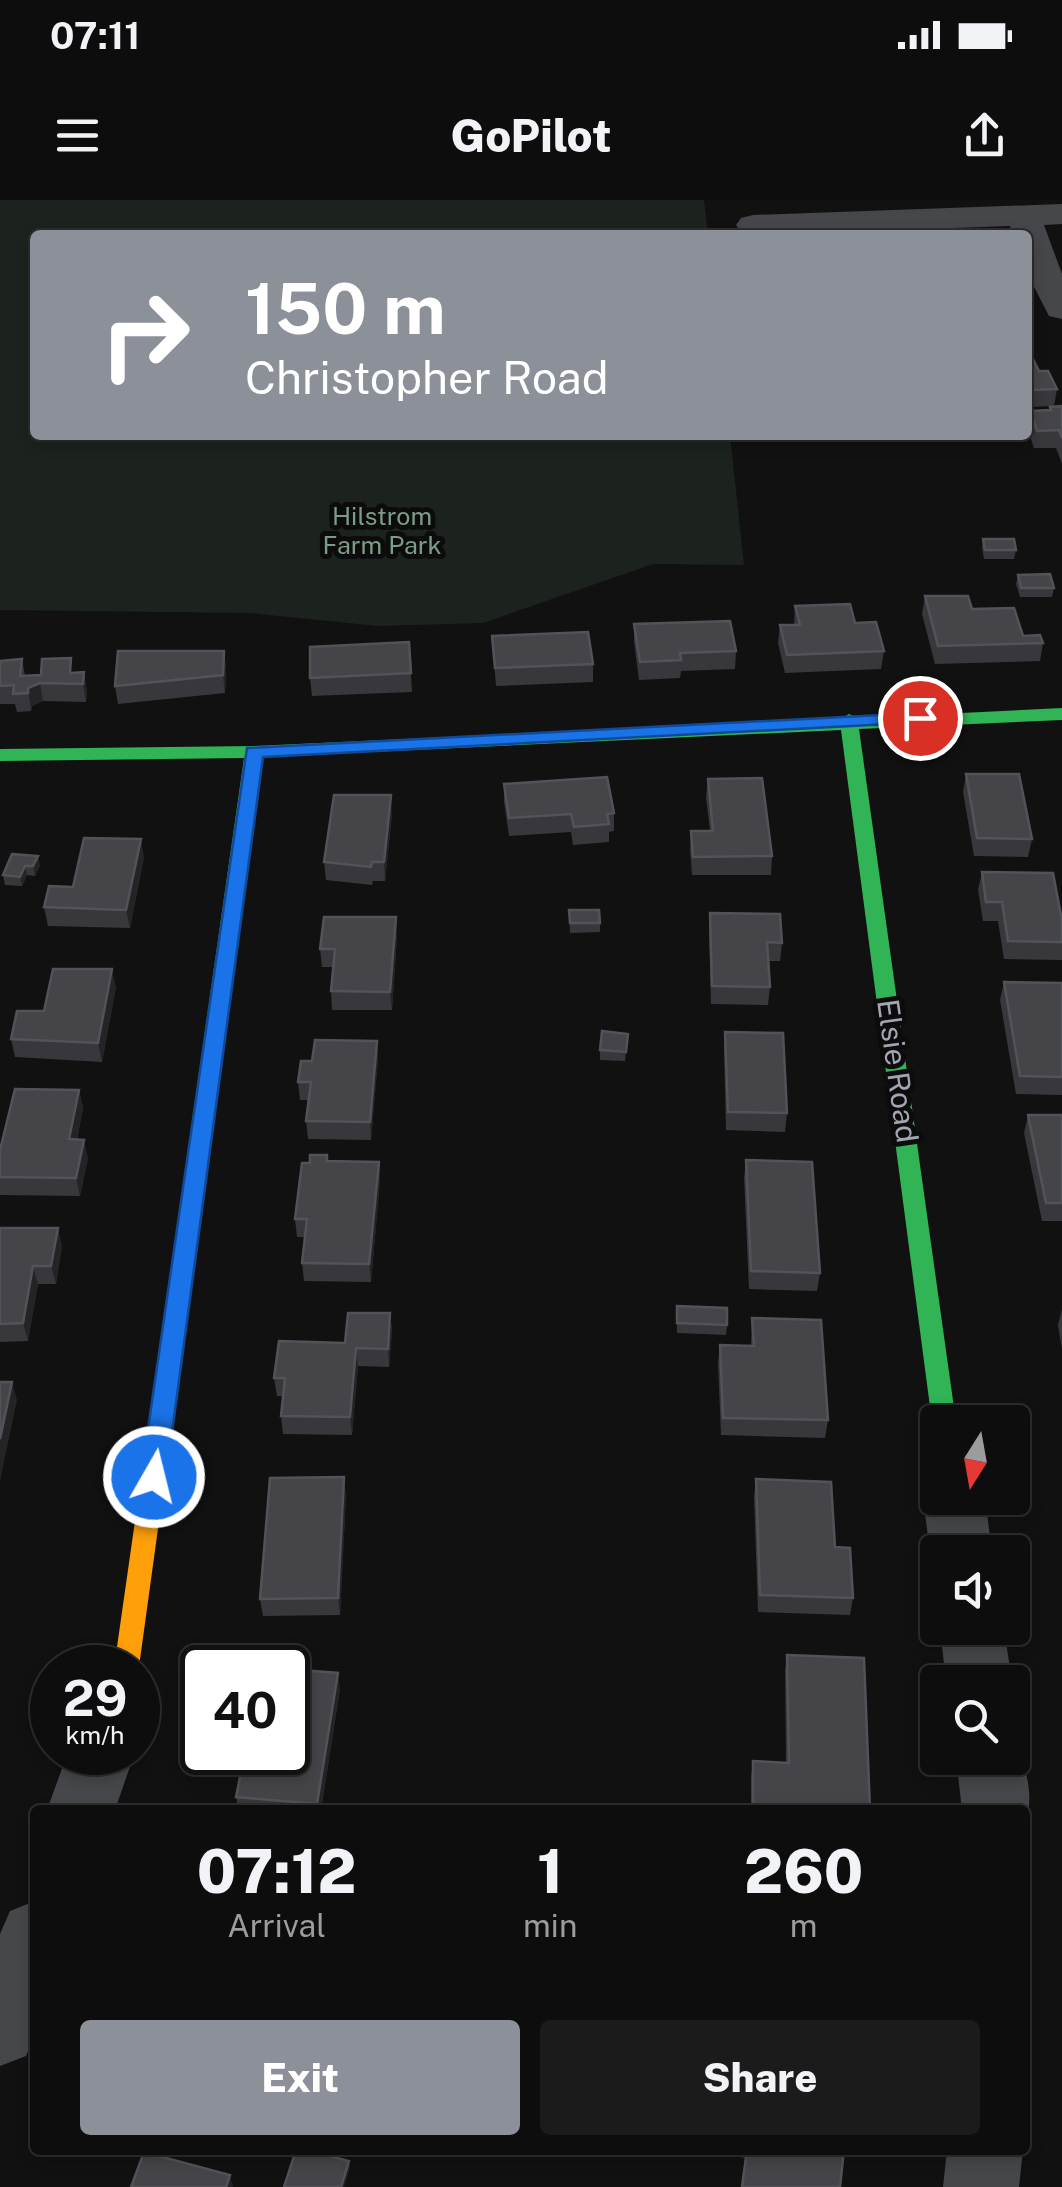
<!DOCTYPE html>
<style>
:root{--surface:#0d0d0e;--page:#1b1b1c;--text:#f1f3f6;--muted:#9a9c9e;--line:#2d2d2e;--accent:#8c9099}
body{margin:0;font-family:"Public Sans",sans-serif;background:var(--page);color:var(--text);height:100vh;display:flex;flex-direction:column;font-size:38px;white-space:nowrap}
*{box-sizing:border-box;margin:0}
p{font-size:32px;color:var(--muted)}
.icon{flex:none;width:55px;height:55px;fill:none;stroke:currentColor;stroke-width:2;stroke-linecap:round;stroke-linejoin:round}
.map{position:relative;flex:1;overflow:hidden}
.side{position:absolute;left:30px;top:1605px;width:1000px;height:350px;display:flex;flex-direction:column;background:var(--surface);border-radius:10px;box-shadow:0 5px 15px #0003,0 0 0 2px var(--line)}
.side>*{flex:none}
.top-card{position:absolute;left:30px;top:30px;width:1002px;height:210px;border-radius:10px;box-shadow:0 5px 15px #0003,0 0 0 2px var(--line);background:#8c9099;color:#fff;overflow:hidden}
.needle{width:65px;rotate:191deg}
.fabs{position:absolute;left:920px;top:1205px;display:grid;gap:20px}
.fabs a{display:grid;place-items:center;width:110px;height:110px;border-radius:10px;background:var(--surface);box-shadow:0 5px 15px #0003,0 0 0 2px var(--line);font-size:50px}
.speed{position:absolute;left:30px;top:1445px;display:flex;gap:20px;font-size:50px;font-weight:700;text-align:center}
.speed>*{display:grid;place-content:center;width:130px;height:130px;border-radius:50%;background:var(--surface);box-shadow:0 5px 15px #0003,0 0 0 2px var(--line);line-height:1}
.speed small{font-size:25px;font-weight:400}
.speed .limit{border:5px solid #111;border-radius:15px;background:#fff;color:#111}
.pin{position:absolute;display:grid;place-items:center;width:85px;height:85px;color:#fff;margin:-42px;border:5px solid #fff;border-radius:50%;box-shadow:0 2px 10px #0007}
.me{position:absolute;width:110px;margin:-55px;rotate:8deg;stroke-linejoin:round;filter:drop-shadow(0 0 8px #0008)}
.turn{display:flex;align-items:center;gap:35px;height:210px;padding:0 50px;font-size:45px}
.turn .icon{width:130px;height:130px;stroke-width:2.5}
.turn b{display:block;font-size:70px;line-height:85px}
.eta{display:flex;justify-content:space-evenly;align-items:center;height:170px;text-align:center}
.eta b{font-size:60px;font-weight:800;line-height:70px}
.button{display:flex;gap:20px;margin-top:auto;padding:20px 50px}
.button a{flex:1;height:115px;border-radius:10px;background:var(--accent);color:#fff;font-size:40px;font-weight:800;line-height:115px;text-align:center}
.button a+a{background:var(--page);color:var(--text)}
.status{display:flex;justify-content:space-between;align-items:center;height:70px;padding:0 50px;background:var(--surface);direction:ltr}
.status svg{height:28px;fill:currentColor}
header{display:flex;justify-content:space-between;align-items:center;height:130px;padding:0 50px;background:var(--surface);font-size:45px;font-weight:800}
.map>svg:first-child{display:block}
.green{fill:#1c221e}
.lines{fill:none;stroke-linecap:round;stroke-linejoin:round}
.street{fill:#46474a;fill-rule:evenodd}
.fast{fill:#30b455;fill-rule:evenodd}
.slow{fill:#ff9f0a;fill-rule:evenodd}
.wall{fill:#38383c}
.shaded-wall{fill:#242426}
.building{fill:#444449;stroke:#525359;stroke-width:2.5}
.route{fill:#1a73e8;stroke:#114b97;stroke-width:2.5}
.labels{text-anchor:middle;stroke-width:10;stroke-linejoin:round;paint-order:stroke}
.far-park-label{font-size:25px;fill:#7c9c85;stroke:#0c0c0d}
.street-label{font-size:30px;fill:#a3a5b2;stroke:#0c0c0d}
</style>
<div class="status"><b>07:11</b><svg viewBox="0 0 49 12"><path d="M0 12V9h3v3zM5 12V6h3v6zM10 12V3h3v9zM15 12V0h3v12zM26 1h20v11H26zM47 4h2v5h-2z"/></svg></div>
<header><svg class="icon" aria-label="menu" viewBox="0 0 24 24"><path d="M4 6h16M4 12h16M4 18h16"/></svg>GoPilot<svg class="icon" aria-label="share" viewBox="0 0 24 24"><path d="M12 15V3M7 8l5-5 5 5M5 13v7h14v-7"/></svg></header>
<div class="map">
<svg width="1062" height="1987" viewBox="0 0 1062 1987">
<rect width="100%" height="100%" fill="#111112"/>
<!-- green -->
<path class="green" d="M0,0H704L708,35H35V235H730L744,365L653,364L483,423L378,426L248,413L0,410Z"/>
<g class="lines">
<!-- street -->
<path class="street" d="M1062,4V24L1044,25L1062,74V119L1049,116L1028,75V35H1012L1010,26L752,35L741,32L736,25L741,18L753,15Z
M938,1278V1298H985L992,1352H938V1368L930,1352L923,1298Z
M940,1428H1004L1012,1482H946Z
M1013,1536C1024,1560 1036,1597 1025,1622V1610H962L956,1558H1012Z
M68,1552H135L115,1610H47Z
M35,1701V1834L26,1856L0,1866V1734L10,1711Z
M947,1950H1023L1019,1987H943Z"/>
<!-- fast -->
<path class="fast" d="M1062,508V520L859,529L956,1222H938V1230L932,1222L841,530L263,557L211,943L200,951L189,943L244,558L0,561V549L254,546L841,519L849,514L857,518Z"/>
<!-- slow -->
<path class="slow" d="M200,935L211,943L138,1474V1468H114L189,943Z"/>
</g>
<!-- wall -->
<path class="wall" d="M1028,149L1039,171L1057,189L1054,206L1028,207Z
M1062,206V264L1056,248H1034L1028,230L1030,211L1049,210L1050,207Z
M983,339L1016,350L1014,359H984L982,348Z
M1018,375L1054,388L1052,397H1020L1016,384Z
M925,396L972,409L1023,436L1043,443L1040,461L935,464L922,414Z
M795,406L855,423L884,451L881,469L785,473L778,443L780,425H794Z
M634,424L736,451L735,469L681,471L680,478L639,480L634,442Z
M492,436L593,464V482L496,486Z
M409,442L412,492L312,496L310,478Z
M224,451L226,469L225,493L118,504L115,486Z
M22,459L25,476L73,473L87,490L86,502L43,501L32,506L31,511L17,512L15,504H0V461Z
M966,574L1032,639L1028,657L974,656L963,592Z
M708,579L772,656L771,675H692L690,649L691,631H710L706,597Z
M504,584L614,613V631L609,632V642L573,645L571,632L509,636L504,602Z
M392,614L385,681H373L372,685L326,680L324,662Z
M12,654L40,665L35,676L27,675L22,686L5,685L3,675Z
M144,657L130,728L48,726L44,707Z
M982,672L1062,721V760L1004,759L998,721H983L978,690Z
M569,710L600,723V732L570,733Z
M710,713L782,743L780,761H768L770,787L768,805L711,804L709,731Z
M397,736L392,810H332L331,791L333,767H322L320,749Z
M1004,782L1062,783V895L1016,894L1000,800Z
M116,787L102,862L15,857L11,839L44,811Z
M725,832L787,913L785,932L726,930L724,850Z
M628,834L625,861L600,860V850Z
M377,841L378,859L371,940L308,939L306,921L309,900H300L298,882L312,861Z
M79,890L83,908L77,940L88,958L80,996L0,995V950Z
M1028,915H1062V1021H1042L1024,933Z
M327,955L328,962H379L380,980L371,1082L304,1081L302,1063L305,1037H297L295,1019L310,963Z
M746,960L820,1073L817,1091L749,1089L744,978Z
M0,1028L62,1046L56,1084H38L28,1141L0,1142Z
M677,1106L727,1125L726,1135L677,1133Z
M1062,1109V1149L1058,1125Z
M390,1113L392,1131L389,1167L358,1166L352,1235L283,1234L281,1216L283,1196H277L274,1178L345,1143Z
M752,1118L828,1220L825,1238L721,1235L718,1163L720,1145L751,1146Z
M756,1279L835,1347L853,1398L850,1415L758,1412L754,1297Z
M346,1294L340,1415L263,1416L260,1399Z
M787,1455L870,1610H751V1577L753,1561L786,1563L785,1471Z
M340,1489L321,1610H239L236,1597Z
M715,1950H844L840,1987H741L745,1958L715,1952Z"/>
<!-- shaded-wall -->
<path class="shaded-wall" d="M224,451L226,469L225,493L223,475Z
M84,472L87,490L86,502L83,484Z
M40,483L43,501L32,506L31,511L28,488Z
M391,595L392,614L385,681L384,662Z
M141,639L144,657L130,728L126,710Z
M38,656L40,665L35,676L33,666Z
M25,666L27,675L22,686L20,677Z
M396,717L397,736L392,810L390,792Z
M112,769L116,787L102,862L98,843Z
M377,841L378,859L371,940L370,922Z
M79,890L83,908L73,958L69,939Z
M84,940L88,958L80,996L76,978Z
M379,962L380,980L371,1082L369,1064Z
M58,1028L62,1046L56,1084L51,1066Z
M33,1066L38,1084L28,1141L23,1123Z
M390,1113L392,1131L389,1167L388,1149Z
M356,1148L358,1166L352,1235L350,1217Z
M12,1182L17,1200L0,1281V1239Z
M344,1277L346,1294L340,1415L338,1398Z
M338,1473L340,1489L321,1610H318L317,1604Z
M349,1961L350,1968L344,1987H341Z
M230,1975L233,1987H226Z"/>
<!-- building -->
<path class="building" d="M1028,149L1039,171H1048L1057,189L1028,190Z
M1062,206V238L1059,230L1037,231L1030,211L1051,210L1050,207Z
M983,339H1014L1016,350H985Z
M1050,374L1054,388H1021L1018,375Z
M925,396H968L972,409L1014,408L1023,436L1040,435L1043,443L938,446Z
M850,404L855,423L876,422L884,451L787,455L780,425H800L795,406Z
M730,421L736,451L680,453L681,460L640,462L634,424Z
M588,432L593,464L495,468L492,436Z
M409,442L411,473L310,478V447Z
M118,451H224L223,475L115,486Z
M71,458L70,473L84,472L83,484L40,483L28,488V493L13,494L14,485L0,486V461L22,459L20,476L41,475L42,459Z
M966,574H1019L1032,639L977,638Z
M607,577L614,613L607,614L609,624L574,627L571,614L509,618L504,584Z
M762,578L772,656L693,657L691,631H713L708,579Z
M334,595H391L384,662H372L371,667L324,662Z
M84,638L141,639L126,710L44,707L49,686L73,687Z
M12,654L38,656L33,666H25L20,677L3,675Z
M982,672L1053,673L1062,721V742L1008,741L1002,702H986Z
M569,710H599L600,723H570Z
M710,713L780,714L782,743L767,742L770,787L712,786Z
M324,717H396L390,792L331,791L335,749H320Z
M53,769H112L98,843L11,839L17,811H44Z
M1004,782L1062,783V877L1020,876Z
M602,831L628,834L626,852L600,850Z
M725,832L783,833L787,913L728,912Z
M315,840L377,841L370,922L306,921L311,882H298L301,861H312Z
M15,889L79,890L69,939L84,940L76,978L0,977V950Z
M1028,915H1062V1003H1046Z
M310,955H327V961L379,962L369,1064L302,1063L307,1019H295L302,963H310Z
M746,960L812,962L820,1073L751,1071Z
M0,1028H58L51,1066H33L23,1123L0,1124Z
M677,1106L727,1108V1125L677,1123Z
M348,1113H390L388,1149L356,1148L350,1217L281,1216L285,1178H274L279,1141L345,1143Z
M752,1118L821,1120L828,1220L723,1218L720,1145L754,1146Z
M0,1182H12L0,1239Z
M344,1277L338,1398L260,1399L270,1278Z
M756,1279L831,1282L835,1347L850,1348L853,1398L760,1395Z
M787,1455L864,1458L870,1610H753V1561L789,1563Z
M288,1469L338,1473L317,1604L236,1597L245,1552H288Z
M296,1950H308L349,1961L341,1987H284Z
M747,1950H844L840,1987H742Z
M144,1952L230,1975L226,1987H131Z"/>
<!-- route -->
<path class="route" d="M920,513L929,518L927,522L263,557L166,1277L154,1287L145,1284L141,1277L247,548Z"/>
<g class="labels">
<!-- far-park labels -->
<g class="far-park-label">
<text x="382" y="325">Hilstrom<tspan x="382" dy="29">Farm Park</tspan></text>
</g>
<!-- street labels -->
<g class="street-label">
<text transform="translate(897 871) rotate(82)" y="10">Elsie Road</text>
</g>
</g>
</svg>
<div class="fabs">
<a><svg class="needle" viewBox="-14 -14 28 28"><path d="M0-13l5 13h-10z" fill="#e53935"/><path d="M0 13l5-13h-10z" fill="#9a9c9e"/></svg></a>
<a><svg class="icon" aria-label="sound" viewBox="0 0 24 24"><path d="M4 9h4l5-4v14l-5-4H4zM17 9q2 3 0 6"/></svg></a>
<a><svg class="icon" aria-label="search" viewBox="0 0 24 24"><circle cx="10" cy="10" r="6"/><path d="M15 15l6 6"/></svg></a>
</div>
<div class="speed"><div>29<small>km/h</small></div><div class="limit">40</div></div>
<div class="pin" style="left:920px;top:518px;background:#d93025"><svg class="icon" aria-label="arrive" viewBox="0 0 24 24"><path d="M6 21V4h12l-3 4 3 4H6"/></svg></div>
<svg class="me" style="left:154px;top:1277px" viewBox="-20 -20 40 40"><circle r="17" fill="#1a73e8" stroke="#fff" stroke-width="3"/><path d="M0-11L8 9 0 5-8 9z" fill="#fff"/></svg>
<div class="top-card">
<div class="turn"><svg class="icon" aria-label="right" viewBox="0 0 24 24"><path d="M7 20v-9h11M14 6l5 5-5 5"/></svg><div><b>150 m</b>Christopher Road</div></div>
</div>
<section class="side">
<div class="eta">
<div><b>07:12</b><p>Arrival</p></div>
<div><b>1</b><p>min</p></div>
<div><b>260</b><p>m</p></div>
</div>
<div class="button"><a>Exit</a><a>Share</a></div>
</section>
</div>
